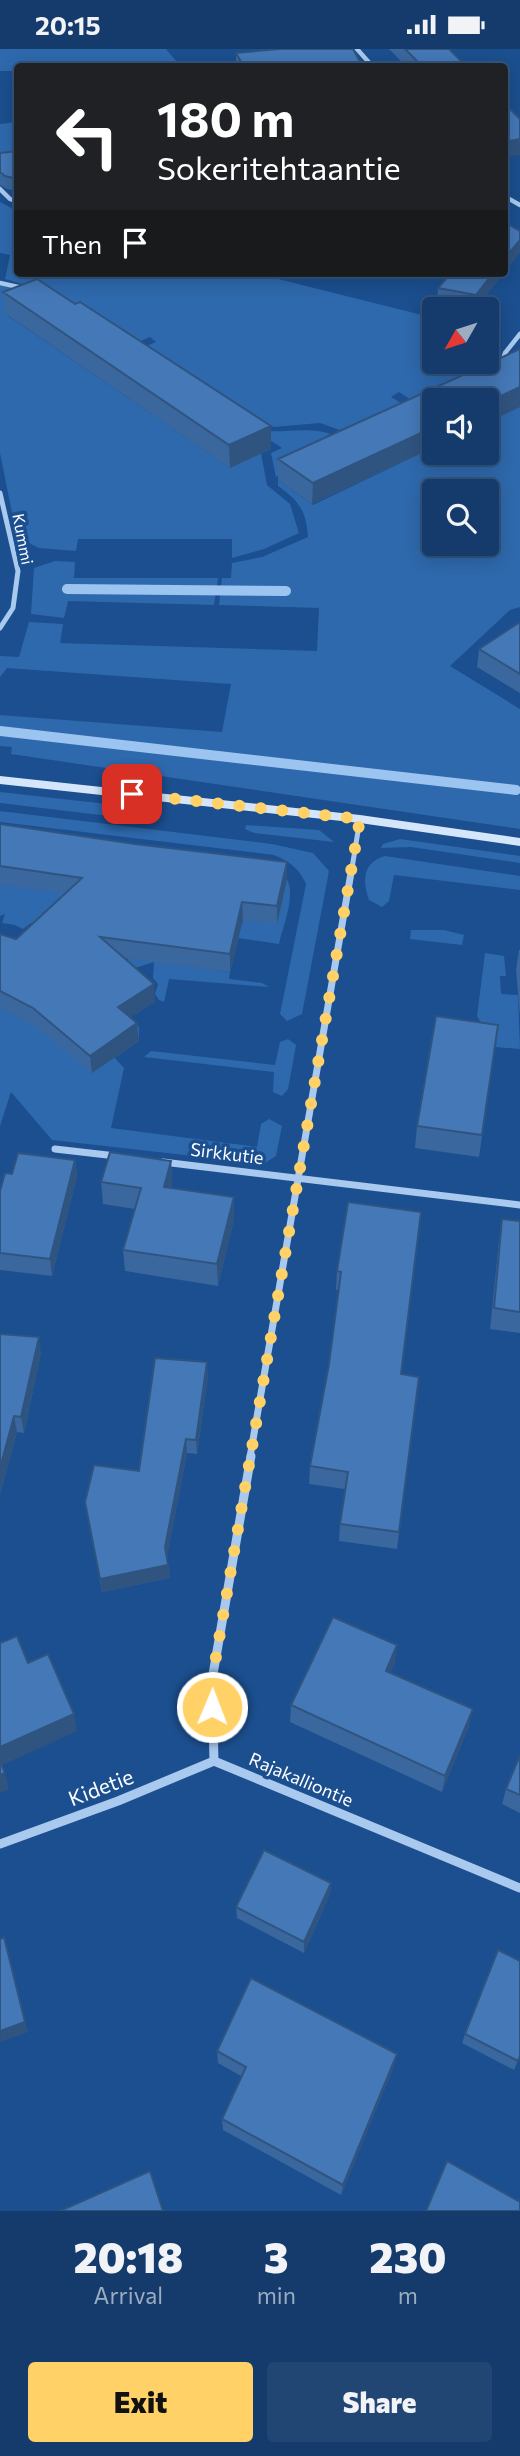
<!DOCTYPE html>
<style>
:root{--surface:#143b6b;--page:#214673;--text:#f1f3f6;--muted:#9dadc1;--line:#33557e;--accent:#ffd166}
body{margin:0;font-family:Commissioner,sans-serif;background:var(--page);color:var(--text);height:100vh;display:flex;flex-direction:column;font-size:26px;white-space:nowrap}
*{box-sizing:border-box;margin:0}
p{font-size:23px;color:var(--muted)}
.icon{flex:none;width:38px;height:38px;fill:none;stroke:currentColor;stroke-width:2;stroke-linecap:round;stroke-linejoin:round}
.map{position:relative;height:2162px;overflow:hidden}
.side{display:flex;flex-direction:column;background:var(--surface);flex:1}
.side>*{flex:none}
.banner{position:absolute;left:14px;top:14px;width:494px;height:214px;border-radius:7px;box-shadow:0 4px 18px #0003,0 0 0 2px var(--line);background:#202124;color:#fff;overflow:hidden}
.needle{width:46px;rotate:231deg}
.fabs{position:absolute;left:422px;top:248px;display:grid;gap:14px}
.fabs a{display:grid;place-items:center;width:77px;height:77px;border-radius:7px;background:var(--surface);box-shadow:0 4px 18px #0003,0 0 0 2px var(--line);font-size:35px}
.pin{position:absolute;display:grid;place-items:center;width:60px;height:60px;color:#fff;margin:-30px;border-radius:14px;box-shadow:0 4px 10px #0006}
.me{position:absolute;width:77px;margin:-38px;rotate:1deg;stroke-linejoin:round;filter:drop-shadow(0 0 5px #0008)}
.turn{display:flex;align-items:center;gap:24px;height:147px;padding:0 28px;font-size:32px}
.turn .icon{width:91px;height:91px;stroke-width:2.5}
.turn b{display:block;font-size:49px;line-height:60px}
.then{display:flex;align-items:center;height:66px;padding:0 28px;background:#0003;gap:14px;font-size:26px}
.eta{display:flex;justify-content:space-evenly;align-items:center;height:119px;text-align:center}
.eta b{font-size:42px;font-weight:800;line-height:49px}
.action{display:flex;gap:14px;margin-top:auto;padding:14px 28px}
.action a{flex:1;height:80px;border-radius:7px;background:var(--accent);color:#111;font-size:28px;font-weight:800;line-height:80px;text-align:center}
.action a+a{background:var(--page);color:var(--text)}
.status{display:flex;justify-content:space-between;align-items:center;height:49px;padding:0 35px;background:var(--surface);direction:ltr}
.status svg{height:19px;fill:currentColor}
.map>svg:first-child{display:block}
.green{fill:#2e69ad;fill-rule:evenodd}
.lines{fill:none;stroke-linecap:round;stroke-linejoin:round}
.stream{stroke:#9cc4f0;stroke-width:10}
.street-far3{stroke:#a9c9ee;stroke-width:4.5}
.street-far2{stroke:#a9c9ee;stroke-width:5}
.street-far1{stroke:#a9c9ee;stroke-width:7}
.street{stroke:#a9c9ee;stroke-width:9}
.secondary{fill:#d6e6fa;fill-rule:evenodd}
.wall{fill:#3a679d}
.shaded-wall{fill:#305480}
.building{fill:#4478b7;stroke:#305480;stroke-width:2}
.route{stroke:#ffd166;stroke-width:12;stroke-dasharray:0 21.6}
.labels{text-anchor:middle;stroke-width:7;stroke-linejoin:round;paint-order:stroke}
.far-street-label{font-size:16px;fill:#fff;stroke:#1b4f8f}
.street-label{font-size:18px;fill:#fff;stroke:#1b4f8f}
.near-street-label{font-size:21px;fill:#fff;stroke:#1b4f8f}
</style>
<div class="status"><b>20:15</b><svg viewBox="0 0 49 12"><path d="M0 12V9h3v3zM5 12V6h3v6zM10 12V3h3v9zM15 12V0h3v12zM26 1h20v11H26zM47 4h2v5h-2z"/></svg></div>
<div class="map">
<svg width="520" height="2162" viewBox="0 0 520 2162">
<rect width="100%" height="100%" fill="#1b4f8f"/>
<!-- green -->
<path class="green" d="M0,0H166L180,17L18,18L17,22H0Z
M17,73V108L0,110V75Z
M0,153L17,162L18,224H254L434,269V313H463L454,321L468,329L414,353L399,343L391,348L406,357L348,384L320,374L274,378L249,375L136,301L156,293L150,288L129,297L47,242L5,230L10,206L0,204Z
M0,235L27,240L7,266L229,418L261,404L267,436L290,455L299,484L264,500L232,509V490H78L76,502L39,499L27,493L15,479L0,404Z
M520,353V558L510,561L450,617L520,660V780L11,705L12,698L0,697V666L222,683L231,635L7,619L0,628V607L19,608L29,573L63,575L60,594L317,602L319,559L219,556L222,529H231L232,514L262,508L308,488C306,461 299,452 278,437V431L313,456L434,398V404H486L487,374ZM434,443H486V495H434Z
M255,381C283,386 314,374 339,389L298,417L276,428L271,404L282,399Z
M55,512L75,513L74,529H218L214,556L68,552L64,569L31,565L34,519Z
M0,743L107,755L158,767L157,772H150L0,754Z
M0,762L272,795L313,804L329,822L302,965L287,972L280,965L306,835C299,819 290,813 274,806L0,773Z
M246,776L319,781L334,793L254,784L245,780Z
M0,782L282,824C300,839 283,875 279,895L238,889L154,912L230,923L229,930L262,934L269,938L169,930L164,953L159,951L155,945L158,935L153,929L154,913L125,922L131,900L46,882L31,874L23,880L15,876L2,874L5,865L0,867Z
M400,790L520,807V814L411,798L381,799L383,795Z
M385,807L520,827V841L394,826L389,852L382,858L369,851C362,831 363,813 385,807Z
M411,881H444L464,886L462,896L410,890Z
M0,894L114,958L139,978V992L114,1008L124,1019L111,1079L257,1098L261,1075L269,1070L282,1077L276,1107L265,1114H255L52,1091L11,1043L0,1077Z
M485,904L504,907L506,927H500L501,945L518,946L520,1000L495,998L477,967Z
M288,990L296,996L288,1040L282,1047L273,1043L274,1023L144,1008L151,1002L275,1016L280,993Z"/>
<g class="lines">
<!-- stream -->
<path class="stream" d="M67,540L286,542
M0,682L516,741"/>
<!-- street-far3 -->
<path class="street-far3" d="M357,0L373,18
M0,140L10,150L18,153
M504,147L520,156
M0,234L23,239
M501,317L505,304L520,285"/>
<!-- street-far2 -->
<path class="street-far2" d="M0,444L18,522L13,559L0,579
M352,819L360,770"/>
<!-- street-far1 -->
<path class="street-far1" d="M55,1100L116,1107
M163,1113L520,1156
M250,1408L352,818"/>
<!-- street -->
<path class="street" d="M251,1407L212,1631L214,1712L520,1839
M0,1795L118,1752L214,1712"/>
<!-- secondary -->
<path class="secondary" d="M0,727L360,766L520,789V797L360,774L0,735Z"/>
</g>
<!-- wall -->
<path class="wall" d="M389,0H449L467,18H407Z
M236,4L363,18H236Z
M18,102V142L7,140L0,136V104Z
M451,224H504L474,261L437,254L438,239Z
M3,243L75,255L271,400L230,419L6,265Z
M520,300V358L486,374V352H434V398L312,455L278,431V410Z
M520,573V644L477,618L479,600Z
M0,775L287,831L277,875L243,871L230,923L124,909L155,953L130,968L137,974L139,992L92,1024L35,977L0,959V885L16,890L65,844L0,835Z
M519,901H520V967L516,921Z
M498,976L479,1108L415,1099L417,1077Z
M75,1111L77,1127L52,1227L0,1221V1142L12,1125Z
M171,1112L172,1134L171,1139L234,1148V1170L218,1237L125,1222L123,1201L135,1160L103,1155L101,1133Z
M348,1153L402,1325L419,1328L397,1500L339,1492L340,1475L345,1440L309,1435L310,1417L329,1315L339,1241H336L337,1222Z
M502,1170L520,1172V1284L490,1280L499,1191Z
M0,1285L41,1304L24,1384L17,1383L0,1446Z
M208,1327L197,1405L187,1404L167,1507L170,1529L102,1543L85,1453L139,1422Z
M395,1614L390,1624L469,1677L442,1743L290,1673L291,1656Z
M520,1706V1764L502,1755L506,1740Z
M331,1834L330,1845L304,1904L237,1869L236,1858Z
M465,1985L520,2007L514,2021L462,1994Z
M217,2002L394,2017L341,2146L223,2081L222,2070L241,2027L218,2014Z"/>
<!-- shaded-wall -->
<path class="shaded-wall" d="M520,90V106L504,108V93Z
M520,191V204L504,224V210Z
M493,224H504L474,261L476,246Z
M520,338V358L486,374V354Z
M271,377V400L230,419L229,396Z
M434,378V398L312,455L313,434Z
M287,813V831L277,875V857Z
M242,853L243,871L230,923V905Z
M154,935L155,953L119,976L118,958Z
M137,974L139,992L92,1024L90,1007Z
M75,1111L77,1127L52,1227L50,1210Z
M171,1112L172,1134L165,1159L164,1138Z
M234,1148V1170L218,1237L217,1215Z
M39,1288L41,1304L24,1384L21,1368Z
M207,1313L208,1327L197,1405L196,1391Z
M14,1367L17,1383L0,1446V1419Z
M186,1390L187,1404L166,1512L165,1498Z
M168,1516L170,1529L102,1543L100,1530Z
M397,1596L395,1614L383,1639L386,1622Z
M473,1660L469,1677L442,1743L445,1727Z
M74,1665L77,1682L0,1717V1698Z
M5,1724L9,1740L0,1744V1726Z
M331,1834L330,1845L304,1904V1893Z
M4,1888L7,1899L28,1983L0,1993Z
M397,2005L394,2017L341,2146L343,2136Z"/>
<!-- building -->
<path class="building" d="M280,0H353L363,18H244L236,4Z
M405,0H449L467,18H423Z
M504,54L520,70V90L504,93Z
M18,102V130L5,127L0,123V104Z
M504,173L520,182V191L504,210Z
M451,224H493L476,246L438,239Z
M37,230L75,255L80,253L271,377L229,396L3,243Z
M520,300V338L486,354V352H434V378L313,434L278,410Z
M520,573V625L479,600Z
M0,775L135,795L287,813L277,857L242,853L230,905L100,888L154,935L118,958L137,974L90,1007L33,959L0,942V885L16,890L82,829L0,817Z
M436,967L498,976L482,1086L417,1077Z
M110,1103L171,1112L164,1138L234,1148L217,1215L123,1201L141,1139L101,1133Z
M18,1104L75,1111L50,1210L0,1204V1142L5,1124L12,1125Z
M348,1153L421,1163L401,1325L419,1328L399,1483L340,1475L348,1423L310,1417L329,1315L341,1223L337,1222Z
M502,1170L520,1172V1263L494,1259Z
M0,1285L39,1288L21,1368L14,1367L0,1419Z
M155,1309L207,1313L196,1391L186,1390L165,1498L168,1516L100,1530L85,1453L94,1416L139,1422Z
M333,1568L397,1596L386,1622L473,1660L445,1727L291,1656Z
M17,1587L28,1614L48,1605L74,1665L0,1698V1594Z
M520,1706V1746L506,1740Z
M0,1712L5,1724L0,1726Z
M264,1801L331,1834L304,1893L236,1858Z
M4,1888L25,1973L0,1982V1890Z
M498,1901L520,1912V2007L518,2012L465,1985Z
M251,1929L397,2005L343,2136L222,2070L246,2018L217,2002Z
M447,2112L520,2153V2162H426Z
M150,2122L163,2162H60Z"/>
<g class="lines">
<!-- route -->
<path class="route" d="M132,745L360,770L212,1631V1658"/>
</g>
<g class="labels">
<!-- far-street labels -->
<g class="far-street-label">
<text transform="translate(23 490) rotate(79)" y="6">Kummi</text>
</g>
<!-- street labels -->
<g class="street-label">
<text transform="translate(227 1105) rotate(7)" y="6">Sirkkutie</text>
<text transform="translate(301 1731) rotate(23)" y="6">Rajakalliontie</text>
</g>
<!-- near-street labels -->
<g class="near-street-label">
<text transform="translate(101 1739) rotate(-21)" y="7">Kidetie</text>
</g>
</g>
</svg>
<div class="fabs">
<a><svg class="needle" viewBox="-14 -14 28 28"><path d="M0-13l5 13h-10z" fill="#e53935"/><path d="M0 13l5-13h-10z" fill="#9dadc1"/></svg></a>
<a><svg class="icon" aria-label="sound" viewBox="0 0 24 24"><path d="M4 9h4l5-4v14l-5-4H4zM17 9q2 3 0 6"/></svg></a>
<a><svg class="icon" aria-label="search" viewBox="0 0 24 24"><circle cx="10" cy="10" r="6"/><path d="M15 15l6 6"/></svg></a>
</div>
<div class="pin" style="left:132px;top:745px;background:#d93025"><svg class="icon" aria-label="arrive" viewBox="0 0 24 24"><path d="M6 21V4h12l-3 4 3 4H6"/></svg></div>
<svg class="me" style="left:212px;top:1658px" viewBox="-20 -20 40 40"><circle r="17" fill="#ffd166" stroke="#fff" stroke-width="3"/><path d="M0-11L8 9 0 5-8 9z" fill="#fff"/></svg>
<div class="banner">
<div class="turn"><svg class="icon" aria-label="left" viewBox="0 0 24 24"><path d="M17 20v-9H6M10 6l-5 5 5 5"/></svg><div><b>180 m</b>Sokeritehtaantie</div></div>
<div class="then">Then<svg class="icon" aria-label="arrive" viewBox="0 0 24 24"><path d="M6 21V4h12l-3 4 3 4H6"/></svg></div>
</div>
</div>
<section class="side">
<div class="eta">
<div><b>20:18</b><p>Arrival</p></div>
<div><b>3</b><p>min</p></div>
<div><b>230</b><p>m</p></div>
</div>
<div class="action"><a>Exit</a><a>Share</a></div>
</section>
